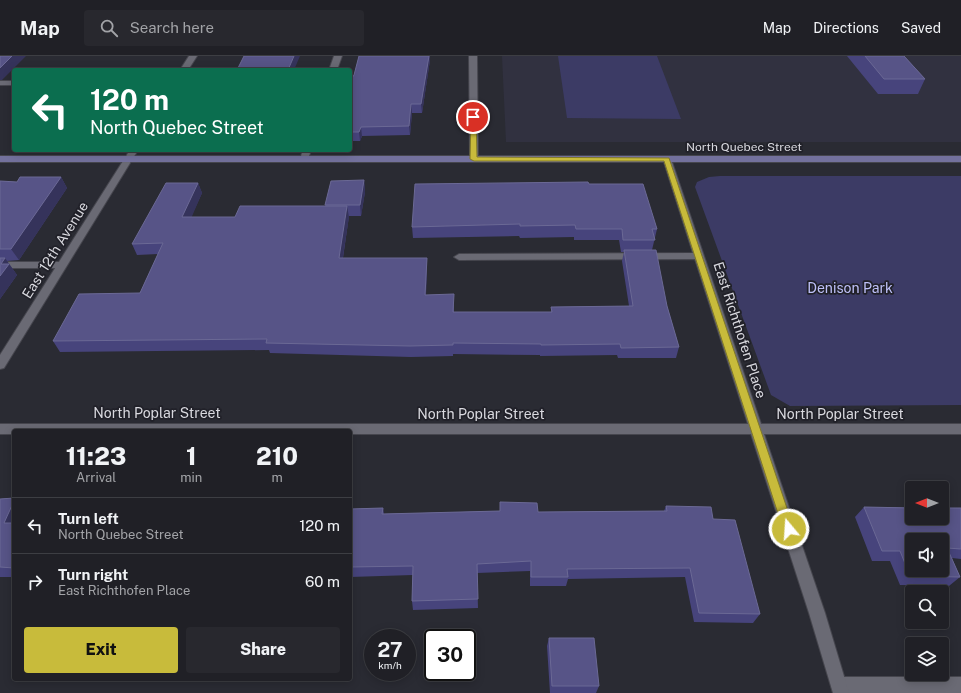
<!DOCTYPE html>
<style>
:root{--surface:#202026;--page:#28282e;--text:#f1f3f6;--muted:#a2a3a7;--line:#3d3e43;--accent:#c8bb3b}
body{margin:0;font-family:"Public Sans",sans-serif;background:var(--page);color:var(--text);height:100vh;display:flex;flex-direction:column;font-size:15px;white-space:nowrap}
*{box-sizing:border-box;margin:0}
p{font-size:13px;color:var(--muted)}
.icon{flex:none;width:22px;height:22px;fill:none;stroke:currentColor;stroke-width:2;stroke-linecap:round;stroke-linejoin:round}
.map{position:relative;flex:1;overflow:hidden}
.details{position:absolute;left:12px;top:373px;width:340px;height:252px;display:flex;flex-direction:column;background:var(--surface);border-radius:4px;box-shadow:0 2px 10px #0003,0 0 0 1px var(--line)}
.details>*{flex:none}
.banner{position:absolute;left:12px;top:12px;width:340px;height:84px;border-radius:4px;box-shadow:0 2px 10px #0003,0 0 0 1px var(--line);background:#0b6e4f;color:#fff;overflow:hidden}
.needle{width:26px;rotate:270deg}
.controls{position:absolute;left:905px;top:425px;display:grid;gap:8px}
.controls a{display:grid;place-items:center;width:44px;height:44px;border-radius:4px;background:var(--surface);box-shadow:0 2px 10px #0003,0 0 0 1px var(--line);font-size:20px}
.speed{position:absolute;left:364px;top:573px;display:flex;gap:8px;font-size:20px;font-weight:700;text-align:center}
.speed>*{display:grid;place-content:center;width:52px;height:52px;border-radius:50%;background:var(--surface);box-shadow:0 2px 10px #0003,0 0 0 1px var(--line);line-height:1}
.speed small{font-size:10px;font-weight:400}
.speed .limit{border:2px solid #111;border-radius:6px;background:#fff;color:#111}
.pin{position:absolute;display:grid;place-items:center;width:34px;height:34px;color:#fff;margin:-17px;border:2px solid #fff;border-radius:50%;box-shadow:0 1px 4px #0007}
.me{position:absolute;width:44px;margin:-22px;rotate:342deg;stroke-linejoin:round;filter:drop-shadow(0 0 3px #0008)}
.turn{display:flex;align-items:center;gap:14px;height:84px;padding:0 12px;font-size:18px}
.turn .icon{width:52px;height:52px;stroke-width:2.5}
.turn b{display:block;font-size:28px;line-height:34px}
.eta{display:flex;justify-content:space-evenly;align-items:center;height:68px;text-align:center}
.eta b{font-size:24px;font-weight:800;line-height:28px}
.primary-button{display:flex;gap:8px;margin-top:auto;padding:8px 12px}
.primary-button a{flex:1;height:46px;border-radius:4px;background:var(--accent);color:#111;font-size:16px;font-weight:800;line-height:46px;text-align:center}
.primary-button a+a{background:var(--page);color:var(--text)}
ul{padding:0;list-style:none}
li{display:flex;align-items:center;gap:12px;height:56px;padding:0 12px;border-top:1px solid var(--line)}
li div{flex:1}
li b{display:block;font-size:15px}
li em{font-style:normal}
header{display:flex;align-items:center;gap:24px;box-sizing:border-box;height:56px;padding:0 20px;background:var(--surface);border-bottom:1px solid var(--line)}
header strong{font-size:19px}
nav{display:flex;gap:22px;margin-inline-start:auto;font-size:14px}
.search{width:280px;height:36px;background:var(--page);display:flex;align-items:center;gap:10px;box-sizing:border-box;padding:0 14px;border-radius:4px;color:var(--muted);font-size:15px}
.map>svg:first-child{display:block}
.built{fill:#313140}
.green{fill:#3c3b65}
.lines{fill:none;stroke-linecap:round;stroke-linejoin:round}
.lane-casing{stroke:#46464e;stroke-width:2}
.street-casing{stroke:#46464e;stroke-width:2}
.secondary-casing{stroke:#46464e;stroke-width:2}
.lane{fill:#6a6a74;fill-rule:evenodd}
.street{fill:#6a6a74;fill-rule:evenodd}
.secondary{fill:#73719d;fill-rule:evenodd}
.wall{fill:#47447c}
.shaded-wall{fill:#35335b}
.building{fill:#575487;stroke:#6b6995;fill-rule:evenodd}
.route{fill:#c8bb3b;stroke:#827a26}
.labels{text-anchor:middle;stroke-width:3.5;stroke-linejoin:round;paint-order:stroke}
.far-street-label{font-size:12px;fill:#d9d9df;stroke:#212129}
.street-label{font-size:14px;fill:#d9d9df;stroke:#212129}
.park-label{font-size:14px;fill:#bec0f8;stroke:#212129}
</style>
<header>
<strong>Map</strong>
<div class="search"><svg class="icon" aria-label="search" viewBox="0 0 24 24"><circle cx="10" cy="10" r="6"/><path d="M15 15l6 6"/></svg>Search here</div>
<nav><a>Map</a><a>Directions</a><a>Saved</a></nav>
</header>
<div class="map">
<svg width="961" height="637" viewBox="0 0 961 637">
<rect width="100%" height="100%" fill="#2a2b33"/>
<!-- built -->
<path class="built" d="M502,0H961V86H506Z"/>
<!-- green -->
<path class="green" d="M558,0H657L681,63L567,62Z
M720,120H961V349L790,350L771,339L695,131L697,126L709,121Z"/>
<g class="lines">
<!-- lane casing -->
<g class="lane-casing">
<path id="lane" d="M334,0H342L337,14H329Z
M0,25H14V29H0Z
M303,94H311L308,103L304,106L300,103Z
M0,206H62L67,209L62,212H0Z
M839,621H961V637H838L833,635L831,629L833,623Z"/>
</g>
<!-- street casing -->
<g class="street-casing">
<path id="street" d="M189,0H197L188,14H180Z
M469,0H477L478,103L474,106L470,103Z
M130,94H138L4,312L0,313V299Z
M667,100L671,103L761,368H961V378H764L825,557L849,637H833L809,557L751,378H350V375H14V378H0V368H748L695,203L459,204L454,201L459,198L693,197L663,103Z"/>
</g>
<!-- secondary casing -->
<g class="secondary-casing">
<path id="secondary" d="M0,100H961V106H0Z"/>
</g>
<!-- lane -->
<use href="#lane" class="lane"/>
<!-- street -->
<use href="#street" class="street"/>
<!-- secondary -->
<use href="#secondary" class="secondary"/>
</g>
<!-- wall -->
<path class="wall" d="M359,0H430V4L422,57H412L410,79L362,80L360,85H350V22H352L354,19Z
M847,0H904L925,23L918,38H878Z
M61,121L67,132L19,204L7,205L17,219L0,243V125L17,126Z
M364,124L365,136L361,160H349L343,202H427V213L426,239L454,249V256H551V251L629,250L622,205L624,196H621L619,184H574V181L520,182L519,180L413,182L412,171L589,128L657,173L652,194L667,250L679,291L676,302H618L617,299L540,300V299L453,298V300L411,301L270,297L269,294L60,296L53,285L140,237L158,198L137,199L132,188L198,127L202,137L191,161H235L326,150L325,149Z
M14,442V521H0V443Z
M500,446L538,456L664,455L666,450L713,463L760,558L753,567L694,566L685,521L568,523L566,530H530V515L477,517L478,552L413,554L412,545L413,519L350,521V453L383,452L384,458L500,455Z
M864,451L961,452V503L952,502L960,521L949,530L900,529L890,505H872L855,461Z
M549,582L599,630L596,637H550L547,590Z"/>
<!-- shaded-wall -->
<path class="shaded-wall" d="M12,0H26L2,24H0V12Z
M294,0H300L294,14H288Z
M429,0H430V4L422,57L421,48Z
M411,48L412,57L410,79L409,70Z
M361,71L362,80L360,85L359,76Z
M61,121L67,132L19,204L11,193Z
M364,124L365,136L361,160L360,149Z
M198,127L202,137L187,172L182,161Z
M347,150L349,161L341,213L339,202Z
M5,202L17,219L0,243V220L1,208Z
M427,202V213L425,250V239Z
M14,445V476L4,467Z"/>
<!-- building -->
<path class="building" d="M0,0H12L0,12Z
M244,0H294L288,14H237Z
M359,0H429L421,48H411L409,70L361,71L359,76H350V22H352L354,19Z
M865,0H904L925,23H884Z
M20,121H61L11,193H0V125L17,126Z
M364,124L360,149H325L331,125Z
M588,126L589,128H643L657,173H652L655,184H623L622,173H576L575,169L520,170V168L412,171L415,128Z
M166,127H198L182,161H235L240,150H347L339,202H427L425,239L454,238L453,256H552L551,251L633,250L624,194H656L667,250L679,291L621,292L620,288L541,289V288L453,287V289L410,290L266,287L267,283L53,285L79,238L140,237L163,187L132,188Z
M0,202H5L1,208H9L0,220Z
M14,442V445L4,467H14V512L0,511V443Z
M500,446L537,447L538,456L667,455L666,450L711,451L713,463L735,464L760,558L699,557L690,512L567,513L568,521H531V505L477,508L478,543L412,545L413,510L350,511V453L383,452L382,458L500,455Z
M864,451L912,452V462H942V452H961V493L947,492L960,521L910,520L900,495H882ZM912,484H942V514H912Z
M549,582H594L599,630H552Z"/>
<!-- route -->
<path class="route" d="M471,60L476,61L477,101L669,102L794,473L793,476L789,478L785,476L783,473L664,105H474L470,103Z"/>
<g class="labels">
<!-- far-street labels -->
<g class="far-street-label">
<text x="744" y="95">North Quebec Street</text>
</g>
<!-- street labels -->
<g class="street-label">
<text transform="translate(55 194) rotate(-58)" y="5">East 12th Avenue</text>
<text transform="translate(740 274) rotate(72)" y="5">East Richthofen Place</text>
<text x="157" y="362">North Poplar Street</text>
<text x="481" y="363">North Poplar Street</text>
<text x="840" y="363">North Poplar Street</text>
</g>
<!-- park labels -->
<g class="park-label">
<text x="850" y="237">Denison Park</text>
</g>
</g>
</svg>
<div class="controls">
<a><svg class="needle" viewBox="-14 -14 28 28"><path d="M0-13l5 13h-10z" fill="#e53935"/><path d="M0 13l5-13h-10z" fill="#a2a3a7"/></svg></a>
<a><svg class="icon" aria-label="sound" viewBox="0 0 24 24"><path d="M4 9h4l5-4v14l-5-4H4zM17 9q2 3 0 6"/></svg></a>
<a><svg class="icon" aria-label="search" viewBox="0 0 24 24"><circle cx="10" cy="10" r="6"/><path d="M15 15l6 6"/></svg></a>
<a><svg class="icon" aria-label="layers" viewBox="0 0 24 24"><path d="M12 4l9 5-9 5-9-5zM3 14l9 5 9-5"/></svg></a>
</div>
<div class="speed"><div>27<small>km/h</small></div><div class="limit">30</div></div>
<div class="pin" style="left:473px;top:61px;background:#d93025"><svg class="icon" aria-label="arrive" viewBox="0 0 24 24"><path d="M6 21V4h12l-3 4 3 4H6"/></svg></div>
<svg class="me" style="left:789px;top:473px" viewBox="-20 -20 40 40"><circle r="17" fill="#c8bb3b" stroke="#fff" stroke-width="3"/><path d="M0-11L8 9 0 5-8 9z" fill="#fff"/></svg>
<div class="banner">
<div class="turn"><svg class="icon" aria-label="left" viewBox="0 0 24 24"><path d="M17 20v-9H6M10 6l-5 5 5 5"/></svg><div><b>120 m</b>North Quebec Street</div></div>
</div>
<section class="details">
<div class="eta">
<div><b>11:23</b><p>Arrival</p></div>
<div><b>1</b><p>min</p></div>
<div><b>210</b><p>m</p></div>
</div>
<ul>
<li><svg class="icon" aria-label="left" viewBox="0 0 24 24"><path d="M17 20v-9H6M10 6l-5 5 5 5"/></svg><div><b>Turn left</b><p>North Quebec Street</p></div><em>120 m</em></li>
<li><svg class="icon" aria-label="right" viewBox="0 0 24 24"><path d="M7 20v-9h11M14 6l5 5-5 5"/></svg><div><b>Turn right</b><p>East Richthofen Place</p></div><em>60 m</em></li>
</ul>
<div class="primary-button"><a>Exit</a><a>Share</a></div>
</section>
</div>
